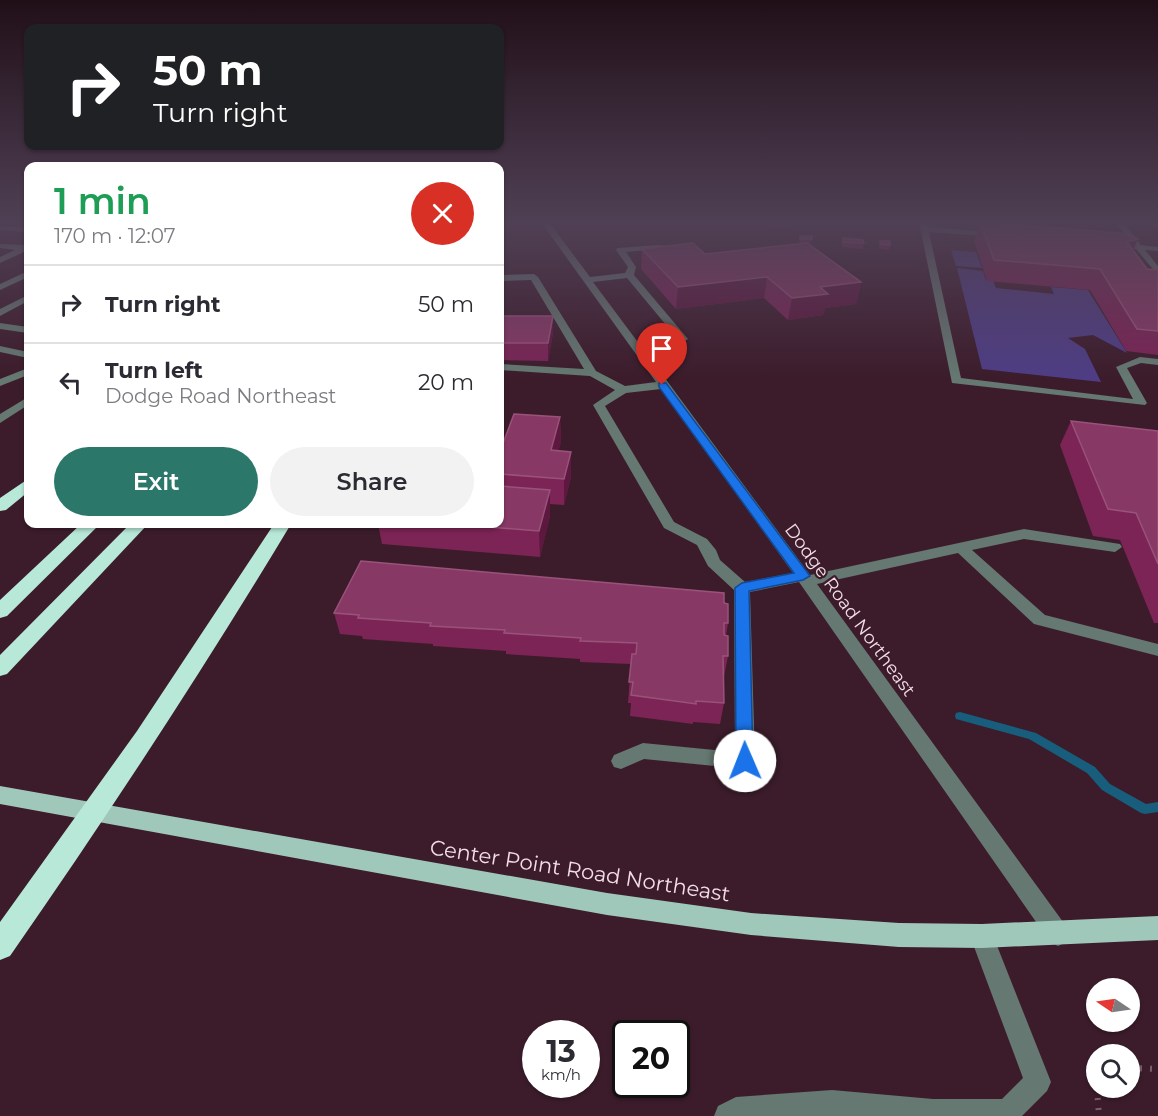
<!DOCTYPE html>
<meta charset="utf-8">
<style>
:root{--surface:#fff;--page:#f2f2f3;--text:#2b2b33;--muted:#7c7c81;--line:#e1e1e2;--accent:#2b7769}
body{margin:0;font-family:Montserrat,sans-serif;background:var(--page);color:var(--text);height:100vh;display:flex;flex-direction:column;font-size:22px;white-space:nowrap}
*{box-sizing:border-box;margin:0}
p{font-size:20px;color:var(--muted)}
.icon{flex:none;width:33px;height:33px;fill:none;stroke:currentColor;stroke-width:2;stroke-linecap:round;stroke-linejoin:round}
.map{position:relative;flex:1;overflow:hidden}
.drawer{position:absolute;left:24px;top:162px;width:480px;height:366px;display:flex;flex-direction:column;background:var(--surface);border-radius:12px;box-shadow:0 2px 4px #0004}
.drawer>*{flex:none}
.banner{position:absolute;left:24px;top:24px;width:480px;height:126px;border-radius:12px;box-shadow:0 2px 4px #0004;background:#202124;color:#fff;overflow:hidden}
.needle{width:39px;rotate:283deg}
.controls{position:absolute;left:1086px;top:978px;display:grid;gap:12px}
.controls a{display:grid;place-items:center;width:54px;height:54px;border-radius:50%;background:var(--surface);box-shadow:0 2px 4px #0004;font-size:30px}
.speed{position:absolute;left:522px;top:1020px;display:flex;gap:12px;font-size:30px;font-weight:700;text-align:center}
.speed>*{display:grid;place-content:center;width:78px;height:78px;border-radius:50%;background:var(--surface);box-shadow:0 2px 4px #0004;line-height:1}
.speed small{font-size:15px;font-weight:400}
.speed .limit{border:3px solid #111;border-radius:9px;background:#fff;color:#111}
.pin{position:absolute;display:grid;place-items:center;width:51px;height:51px;color:#fff;margin:-62px -26px;border-radius:50% 50% 50% 0;rotate:-45deg;box-shadow:0 0 6px #0007}
.pin .icon{rotate:45deg}
.me{position:absolute;width:66px;margin:-33px;rotate:359deg;stroke-linejoin:round;filter:drop-shadow(0 0 4px #0008)}
.turn{display:flex;align-items:center;gap:21px;height:126px;padding:0 30px;font-size:27px}
.turn .icon{width:78px;height:78px;stroke-width:2.5}
.turn b{display:block;font-size:42px;line-height:51px}
.round{display:grid;place-items:center;flex:none;width:63px;height:63px;border-radius:32px;background:var(--page)}
.headline{display:flex;align-items:center;justify-content:space-between;height:102px;padding:0 30px}
h1{font-size:36px;font-weight:600;line-height:45px;color:#1e9e55}
.button{display:flex;gap:12px;margin-top:auto;padding:12px 30px}
.button a{flex:1;height:69px;border-radius:36px;background:var(--accent);color:#fff;font-size:24px;font-weight:600;line-height:69px;text-align:center}
.button a+a{background:var(--page);color:var(--text)}
ul{padding:0;list-style:none}
li{display:flex;align-items:center;gap:18px;height:78px;padding:0 30px;border-top:2px solid var(--line)}
li div{flex:1}
li b{display:block;font-size:22px}
li em{font-style:normal}
.map>svg:first-child{display:block}
.green{fill:#4e3d84}
.lines{fill:none;stroke-linecap:round;stroke-linejoin:round}
.stream{fill:#185d7b;fill-rule:evenodd}
.path{stroke:#7a5e6b;stroke-width:6;stroke-dasharray:2 8;stroke-linecap:butt}
.minor{fill:#657871;fill-rule:evenodd}
.major{fill:#a0c8ba;fill-rule:evenodd}
.highway{fill:#b8e8d7;fill-rule:evenodd}
.wall{fill:#7b2455}
.shaded-wall{fill:#5c183e}
.building{fill:#883865;stroke:#995279;stroke-width:1.5}
.route{fill:#1a73e8;stroke:#114b97;stroke-width:1.5}
.labels{text-anchor:middle;stroke-width:4.5;stroke-linejoin:round;paint-order:stroke}
.street-label{font-size:18px;fill:#f4dee7;stroke:#3c1c2b}
.near-street-label{font-size:21px;fill:#f4dee7;stroke:#3c1c2b}
</style>
<div class="map">
<svg width="1158" height="1116" viewBox="0 0 1158 1116">
<rect width="100%" height="100%" fill="#3c1c2b"/>
<!-- green -->
<path class="green" d="M951,250L976,252L982,268L956,266Z
M957,268L983,271L986,280L993,281L996,288L1054,294L1051,287L1088,290L1127,353L1093,335L1068,338L1085,349L1101,382L982,369Z"/>
<g class="lines">
<!-- stream -->
<path class="stream" d="M960,712L1036,733L1095,767L1110,784L1146,804L1158,802V812L1145,814L1141,813L1102,790L1087,773L1029,739L956,719L955,716L956,713Z"/>
<!-- path -->
<path class="path" d="M1130,1068L1158,1069
M1096,1076V1080
M1097,1088L1099,1116"/>
<!-- minor -->
<path class="minor" d="M541,222H549L590,277L625,273L628,267L616,250L617,248L659,245L683,247V251H680L659,249L626,252L636,267L634,275L688,339L683,342L642,347L810,575L1024,529L1120,544L1122,547L1115,552L1024,539L972,550L1045,615L1158,644V656L1034,624L958,553L817,584L1066,926L1070,934L1066,942L1058,946L1050,942L799,582L750,592L755,761L752,767L745,769L644,759L621,769L614,767L611,761L614,755L643,743L735,752L734,590L708,566L697,545L664,528L593,405L615,390L590,376L500,370V364L584,369L531,280L500,281V275L534,274L538,277L596,371L625,386L656,382ZM627,278L676,337L637,341L593,282ZM661,389L793,573L745,582L720,560L716,550L707,539L674,522L605,406L626,393Z
M919,222H927L928,227L997,233L1001,235L997,237L929,232L961,378L1133,399L1116,367L1140,357L1158,359V365L1141,363L1127,368L1147,403L1145,405L952,383Z
M1115,222H1123L1141,245L1158,247V251L1145,250L1158,266V275L1136,249L1113,247L1112,245L1116,243L1132,244Z
M1134,222H1158V226Z
M0,226L28,228V232L0,230Z
M0,244L28,245V250L0,263V257L15,250L0,248Z
M28,271V277L0,290V284Z
M28,295V301L0,316V309Z
M0,323L28,327V333L0,329Z
M0,346L28,352V358L0,352Z
M28,368V375L0,386V379Z
M28,397V405L0,423V414Z
M982,924L990,928L1051,1082L1047,1091L1022,1116H714L718,1106L736,1097L832,1090L933,1099H1002L1023,1078L970,936L974,928Z"/>
<!-- major -->
<path class="major" d="M0,786L607,893L751,913L899,923L982,924L1158,916V940L982,948L899,947L751,935L607,915L0,804Z"/>
<!-- highway -->
<path class="highway" d="M28,479V492L6,510L0,511V498Z
M81,524H100L7,616L0,618V600Z
M130,524H148L7,674L0,676V655Z
M274,524H291C202,672 108,815 10,956L0,960V922L137,731Z"/>
</g>
<!-- wall -->
<path class="wall" d="M768,222H787L786,228L767,227Z
M842,222H863L862,224Z
M980,222L1138,239L1133,251L1147,269L1158,270V355L1126,351L1090,290L987,281L974,241Z
M800,236L812,239L811,244H808L861,282L856,304L825,308L823,315L788,320L764,298L676,309L641,269L642,249L705,254L799,244Z
M843,238L864,243L863,249L842,247Z
M880,241L890,245L889,250L879,249Z
M500,316H553V333L548,361L500,360Z
M560,417L561,442L558,451L571,477L564,505L550,504V516L540,557L382,544L378,524H500V446H502Z
M1071,421L1158,431V623H1154L1120,540L1093,536L1060,445Z
M724,603L728,623L726,636L728,656L724,677H723L724,703L720,724L693,722V724L630,716L631,703H628L631,664L580,662V659L506,654V651L433,646V644L363,639L362,636L340,634L334,613Z"/>
<!-- shaded-wall -->
<path class="shaded-wall" d="M1138,239L1129,259L1127,242Z
M767,277L764,298L676,309L678,287Z
M861,282L856,304L825,308L823,315L788,320L792,298L820,287Z
M553,316V333L548,361V343Z
M500,395L502,419L500,426Z
M560,417L561,442L551,476V450Z
M571,452V477L564,505V479Z
M550,490V516L540,557L539,531Z"/>
<!-- building -->
<path class="building" d="M980,222L1121,233L1138,239L1127,242L1147,269L1158,270V331L1137,329L1100,269L994,260Z
M800,236H812V239H800Z
M843,238L863,240L864,243L843,242Z
M880,241H890V245L880,244Z
M693,243L705,254L807,243L861,282L820,287L828,294L792,298L767,277L678,287L642,249Z
M500,316H553L548,343H500Z
M514,414L560,417L551,450L571,452L564,479L500,474V446H502Z
M1071,421L1158,431V564L1136,513L1108,509Z
M500,486L550,490L539,531L452,524H500Z
M361,561L724,593V603L728,604V623H724V635L728,636V656H723L724,703L696,701V704L631,695L633,682H629L632,654H636L637,643L580,641L581,638L504,633L505,630L430,626L431,623L358,618L359,615L334,613Z"/>
<!-- sky -->
<linearGradient id="sky" x2="0" y2="1"><stop stop-color="#210f18"/><stop offset="0.59" stop-color="#504055"/><stop offset="1" stop-color="#504055" stop-opacity="0"/></linearGradient>
<rect width="1158" height="378" fill="url(#sky)"/>
<!-- route -->
<path class="route" d="M659,383H666L810,576L803,580L749,591L753,761L751,766L745,769L738,766L736,761L735,588L742,583L794,573L659,387Z"/>
<g class="labels">
<!-- street labels -->
<g class="street-label">
<text transform="translate(850 610) rotate(54)" y="6">Dodge Road Northeast</text>
</g>
<!-- near-street labels -->
<g class="near-street-label">
<text transform="translate(580 871) rotate(9)" y="7">Center Point Road Northeast</text>
</g>
</g>
</svg>
<div class="controls">
<a><svg class="needle" viewBox="-14 -14 28 28"><path d="M0-13l5 13h-10z" fill="#e53935"/><path d="M0 13l5-13h-10z" fill="#7c7c81"/></svg></a>
<a><svg class="icon" aria-label="search" viewBox="0 0 24 24"><circle cx="10" cy="10" r="6"/><path d="M15 15l6 6"/></svg></a>
</div>
<div class="speed"><div>13<small>km/h</small></div><div class="limit">20</div></div>
<div class="pin" style="left:662px;top:385px;background:#d93025"><svg class="icon" aria-label="arrive" viewBox="0 0 24 24"><path d="M6 21V4h12l-3 4 3 4H6"/></svg></div>
<svg class="me" style="left:745px;top:761px" viewBox="-20 -20 40 40"><circle r="19" fill="#fff"/><path d="M0-13L10 11 0 6-10 11z" fill="#1a73e8"/></svg>
<div class="banner">
<div class="turn"><svg class="icon" aria-label="right" viewBox="0 0 24 24"><path d="M7 20v-9h11M14 6l5 5-5 5"/></svg><div><b>50 m</b>Turn right</div></div>
</div>
<section class="drawer">
<div class="headline"><div><h1>1 min</h1><p>170 m · 12:07</p></div><a class="round" style="background:#d93025;color:#fff"><svg class="icon" aria-label="close" viewBox="0 0 24 24"><path d="M6 6l12 12M18 6L6 18"/></svg></a></div>
<ul>
<li><svg class="icon" aria-label="right" viewBox="0 0 24 24"><path d="M7 20v-9h11M14 6l5 5-5 5"/></svg><div><b>Turn right</b></div><em>50 m</em></li>
<li><svg class="icon" aria-label="left" viewBox="0 0 24 24"><path d="M17 20v-9H6M10 6l-5 5 5 5"/></svg><div><b>Turn left</b><p>Dodge Road Northeast</p></div><em>20 m</em></li>
</ul>
<div class="button"><a>Exit</a><a>Share</a></div>
</section>
</div>
